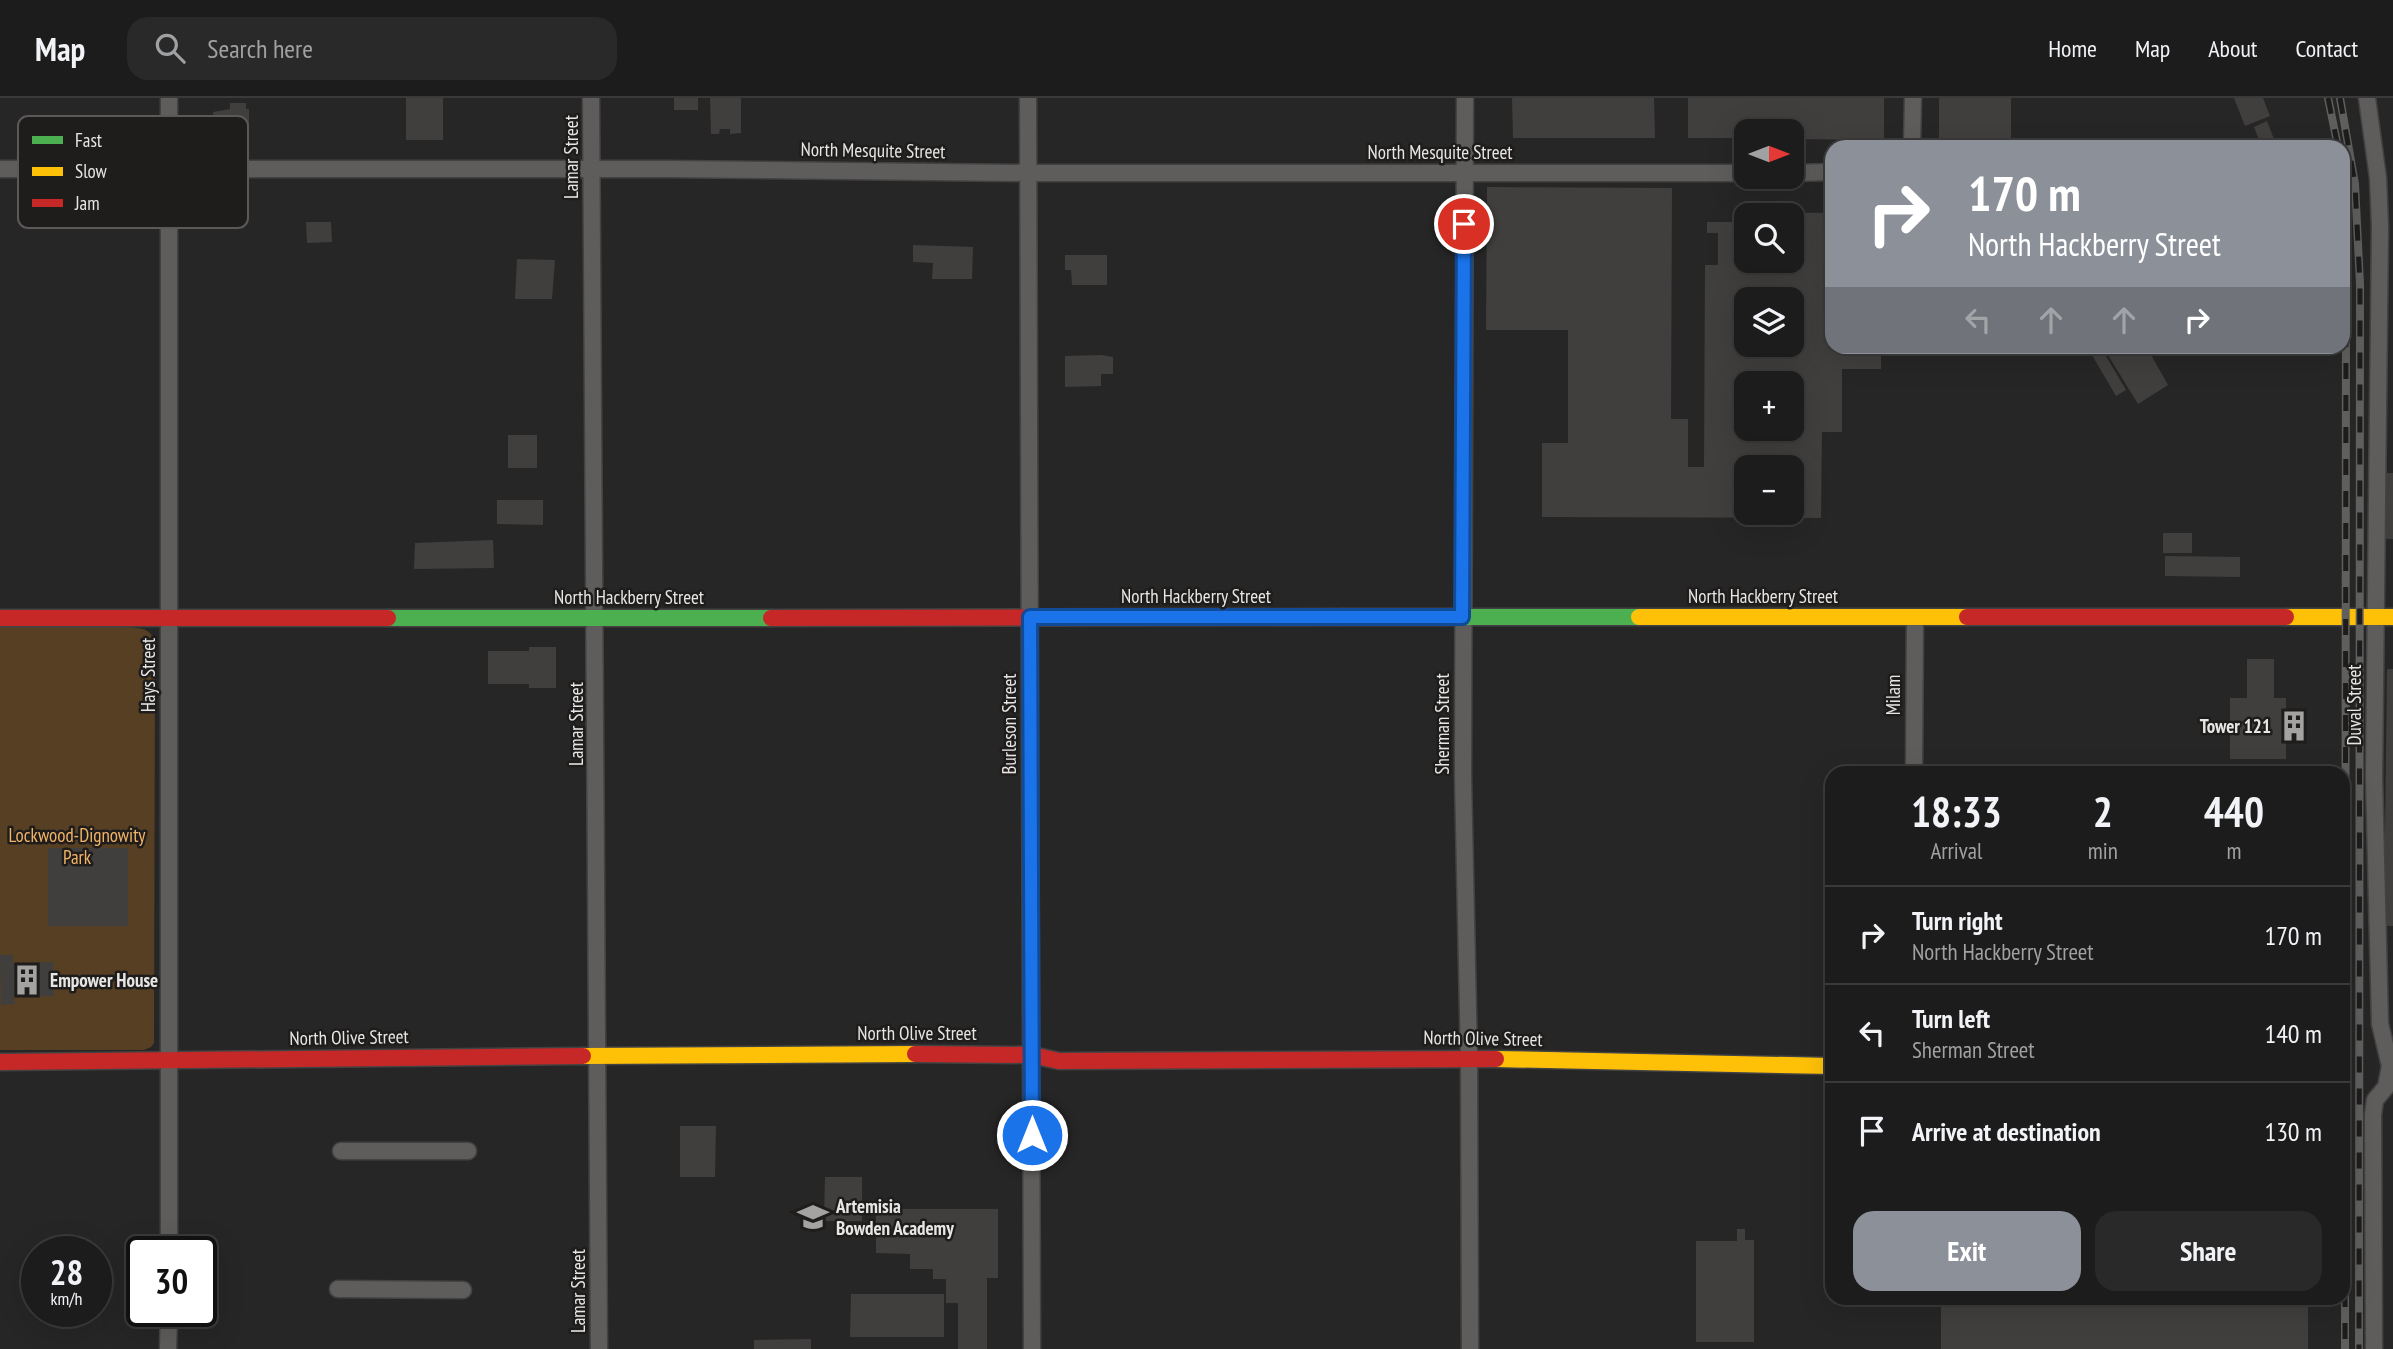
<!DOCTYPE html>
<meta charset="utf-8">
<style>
:root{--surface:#1d1c1c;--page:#2a2929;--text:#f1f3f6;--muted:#a0a1a3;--line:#3b3a3b;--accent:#8c9099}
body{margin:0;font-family:"PT Sans Narrow",sans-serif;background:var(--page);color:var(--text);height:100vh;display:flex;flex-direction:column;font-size:26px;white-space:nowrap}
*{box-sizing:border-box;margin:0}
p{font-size:23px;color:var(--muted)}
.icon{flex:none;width:38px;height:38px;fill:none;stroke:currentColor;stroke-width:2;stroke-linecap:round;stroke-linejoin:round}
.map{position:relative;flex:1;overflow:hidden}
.details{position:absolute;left:1825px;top:668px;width:525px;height:539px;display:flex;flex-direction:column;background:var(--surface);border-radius:21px;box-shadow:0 7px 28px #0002,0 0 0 2px var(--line)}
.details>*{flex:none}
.guide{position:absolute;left:1825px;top:42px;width:525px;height:214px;border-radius:21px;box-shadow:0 7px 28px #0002,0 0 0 2px var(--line);background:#8c9099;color:#fff;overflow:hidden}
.needle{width:46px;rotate:90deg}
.fabs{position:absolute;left:1734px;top:21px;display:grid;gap:14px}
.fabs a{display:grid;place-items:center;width:70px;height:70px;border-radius:14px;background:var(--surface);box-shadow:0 7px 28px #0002,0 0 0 2px var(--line);font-size:35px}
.speed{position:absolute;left:21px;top:1138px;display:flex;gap:14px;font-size:35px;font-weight:700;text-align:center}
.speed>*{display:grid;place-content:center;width:91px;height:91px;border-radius:50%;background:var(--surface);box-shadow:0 7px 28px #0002,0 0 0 2px var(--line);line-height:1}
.speed small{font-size:18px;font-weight:400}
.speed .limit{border:4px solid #111;border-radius:10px;background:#fff;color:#111}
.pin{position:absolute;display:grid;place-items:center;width:60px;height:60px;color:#fff;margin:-30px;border:4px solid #fff;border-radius:50%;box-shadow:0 2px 7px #0007}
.me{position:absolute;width:77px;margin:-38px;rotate:0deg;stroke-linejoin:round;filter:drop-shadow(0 0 5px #0008)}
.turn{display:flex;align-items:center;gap:24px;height:147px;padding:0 28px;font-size:32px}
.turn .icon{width:91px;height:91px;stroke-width:2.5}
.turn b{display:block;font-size:49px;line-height:60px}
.lanes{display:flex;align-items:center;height:66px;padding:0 28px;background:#0003;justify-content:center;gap:35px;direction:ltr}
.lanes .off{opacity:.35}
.eta{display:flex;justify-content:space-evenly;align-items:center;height:119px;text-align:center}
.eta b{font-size:42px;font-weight:700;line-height:49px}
.button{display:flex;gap:14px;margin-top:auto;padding:14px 28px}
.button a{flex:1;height:80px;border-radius:21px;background:var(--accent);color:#fff;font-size:28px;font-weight:700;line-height:80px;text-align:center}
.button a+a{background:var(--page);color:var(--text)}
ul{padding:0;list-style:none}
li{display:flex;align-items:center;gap:21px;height:98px;padding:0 28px;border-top:2px solid var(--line)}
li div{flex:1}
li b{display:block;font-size:26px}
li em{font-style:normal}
header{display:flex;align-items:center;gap:42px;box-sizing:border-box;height:98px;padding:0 35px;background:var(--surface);border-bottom:2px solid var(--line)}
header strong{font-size:33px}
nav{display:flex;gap:38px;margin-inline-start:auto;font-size:24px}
.search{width:490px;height:63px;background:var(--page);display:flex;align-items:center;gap:18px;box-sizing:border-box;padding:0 24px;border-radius:21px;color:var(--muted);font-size:26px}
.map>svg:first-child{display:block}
.green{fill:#573f24}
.building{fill:#403f3e;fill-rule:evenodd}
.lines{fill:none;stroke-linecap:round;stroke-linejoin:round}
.street-casing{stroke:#434242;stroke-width:19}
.fast-casing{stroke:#434242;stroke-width:19}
.slow-casing{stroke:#434242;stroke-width:19}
.jam-casing{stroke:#434242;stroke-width:19}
.street{stroke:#5e5d5c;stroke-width:16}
.fast{stroke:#4caf50;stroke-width:16}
.slow{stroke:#ffc107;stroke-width:16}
.jam{stroke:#c62828;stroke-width:16}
.rail-casing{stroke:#5f5f5e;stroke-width:8}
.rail{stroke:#1f1d1b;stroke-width:5;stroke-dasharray:16;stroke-linecap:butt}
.route-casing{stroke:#114b97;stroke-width:18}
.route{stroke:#1a73e8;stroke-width:12}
.labels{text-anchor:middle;stroke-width:5;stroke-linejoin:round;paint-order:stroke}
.street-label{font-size:19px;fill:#e7e6e5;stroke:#1f1d1b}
.poi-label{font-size:19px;font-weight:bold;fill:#e7e6e5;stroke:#1f1d1b;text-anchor:start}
.park-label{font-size:19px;fill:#f3b367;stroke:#1f1d1b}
.key{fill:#1f1d1b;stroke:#5b5958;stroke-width:2}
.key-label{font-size:19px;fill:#e7e6e5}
</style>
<header>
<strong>Map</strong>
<div class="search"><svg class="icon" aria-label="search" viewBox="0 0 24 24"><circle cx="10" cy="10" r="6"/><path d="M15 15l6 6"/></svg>Search here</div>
<nav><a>Home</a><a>Map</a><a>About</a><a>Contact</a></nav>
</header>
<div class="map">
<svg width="2393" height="1251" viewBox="0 0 2393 1251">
<rect width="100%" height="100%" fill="#272626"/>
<!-- green -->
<path class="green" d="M0,529H126C145,531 152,529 155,550L154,945L151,949L144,952H0Z"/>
<!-- building -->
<path class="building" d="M406,0H443V42H406Z
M674,0H698V12H674Z
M710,0H741V35L730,36V31H720L719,36H711Z
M1512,0H1654L1655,40H1513Z
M1688,0H1884V42L1792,41V33H1746V40H1688Z
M1939,0H2011V49H1939Z
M2234,0H2263L2270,18L2245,28Z
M230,5H246V11H249V37L221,38V36H215L213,14L230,11Z
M2267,23L2274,41L2263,45L2265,49H2256L2261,47L2254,29Z
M1487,89L1672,90L1671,321H1688V369H1704L1705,167H1718V135H1707V124H1739V114L1832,115V248H1881V271H1842V334H1822L1821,420L1542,419V345H1568V232H1486ZM1746,117H1792V163H1746ZM1746,201H1792V247H1746ZM1746,285H1792V331H1746ZM1746,369H1792V415H1746Z
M306,124H331L332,144L307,145Z
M913,147L973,149L972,181H932L933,165L913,164Z
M1065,157H1107V187H1072L1071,172H1065Z
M517,161L555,162L552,201H515Z
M2094,248H2100L2126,292L2116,298L2089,252Z
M2109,248H2146L2168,287L2138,306L2108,257L2112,254Z
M1101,257L1113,259V276H1101V288L1065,289V258Z
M508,337H537V370H508Z
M2385,375H2393V441H2385Z
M497,402H543V427L497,426Z
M2163,435H2192V455H2163Z
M493,442L494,470L414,471L415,445Z
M2165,458L2240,459V479L2165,478Z
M529,549H556V590H529V586H488V553H529Z
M2247,561H2274V600H2286V661H2230V600H2247Z
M2387,571H2393V828H2384Z
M48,750H128V828H48Z
M0,857H13V865L53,864L54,898L14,899L15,906L1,907Z
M680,1028H716L715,1079H680Z
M825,1079H862V1123H824Z
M876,1111H998V1180H987V1251H958V1205H946V1181H933V1171H910V1156L876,1155Z
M1737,1131H1745V1142H1754V1244H1696V1143H1737Z
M851,1196H944V1239H850Z
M1941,1200H2308V1251H1941Z
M811,1241V1251H754V1242Z"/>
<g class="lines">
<!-- street casing -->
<g class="street-casing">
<path id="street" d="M591,0L599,1251
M1028,0L1032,1251
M1465,0L1463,679L1469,960L1470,1251
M2367,0L2378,80L2380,129L2374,679L2380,926L2390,968L2386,989L2375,1002L2373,1017L2374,1251
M1912,49L1913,0
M0,71H668L1028,75H1746
M1792,75L1832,74
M1914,676L1915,519
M341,1053H468
M169,1153V0
M338,1191L463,1192
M168,1251L169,1213"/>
</g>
<!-- fast casing -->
<g class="fast-casing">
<path id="fast" d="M1343,519H1639
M388,520H771"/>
</g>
<!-- slow casing -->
<g class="slow-casing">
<path id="slow" d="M1639,519H1967
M2286,519H2393
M583,958L915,956
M1496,961L1832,968"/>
</g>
<!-- jam casing -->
<g class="jam-casing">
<path id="jam" d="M1967,519H2286
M0,520H388
M771,520L1343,519
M915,956L1032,957L1059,963L1496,961
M0,964L583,958"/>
</g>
<!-- street -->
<use href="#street" class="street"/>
<!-- fast -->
<use href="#fast" class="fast"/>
<!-- slow -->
<use href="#slow" class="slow"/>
<!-- jam -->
<use href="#jam" class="jam"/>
<!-- rail casing -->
<g class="rail-casing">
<path id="rail" d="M2328,0L2338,49
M2340,0L2355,86L2360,186L2359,1251
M2343,105L2346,193L2345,1251"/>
</g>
<!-- rail -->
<use href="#rail" class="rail"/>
</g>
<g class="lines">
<!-- route casing -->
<g class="route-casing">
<path id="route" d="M1032,1037L1030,519H1462L1464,126"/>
</g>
<!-- route -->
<use href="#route" class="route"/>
</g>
<!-- icons -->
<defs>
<g id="building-bare" transform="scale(2.415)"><path d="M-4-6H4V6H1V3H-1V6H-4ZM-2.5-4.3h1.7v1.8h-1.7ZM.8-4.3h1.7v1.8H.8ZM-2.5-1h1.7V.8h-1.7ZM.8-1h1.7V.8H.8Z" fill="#a4a3a2" stroke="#1f1d1b" stroke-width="2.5" paint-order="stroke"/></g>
<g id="school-bare" transform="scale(2.415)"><path d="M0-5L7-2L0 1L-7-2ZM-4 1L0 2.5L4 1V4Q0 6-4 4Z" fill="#a4a3a2" stroke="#1f1d1b" stroke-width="2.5" paint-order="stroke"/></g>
</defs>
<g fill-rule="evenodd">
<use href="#building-bare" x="2294" y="628"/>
<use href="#building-bare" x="27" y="882"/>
<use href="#school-bare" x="813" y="1119"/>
</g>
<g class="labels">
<!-- street labels -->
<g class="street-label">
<text transform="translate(873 52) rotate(1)" y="7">North Mesquite Street</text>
<text x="1440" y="61">North Mesquite Street</text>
<text transform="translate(571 59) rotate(-90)" y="7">Lamar Street</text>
<text x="1196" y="505">North Hackberry Street</text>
<text x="1763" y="505">North Hackberry Street</text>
<text x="629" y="506">North Hackberry Street</text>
<text transform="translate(148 577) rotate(-90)" y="7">Hays Street</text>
<text transform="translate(1893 597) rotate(-90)" y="7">Milam</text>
<text transform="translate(2354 607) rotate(-90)" y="7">Duval Street</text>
<text transform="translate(576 626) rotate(-90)" y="7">Lamar Street</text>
<text transform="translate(1009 626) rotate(-90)" y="7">Burleson Street</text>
<text transform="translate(1442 626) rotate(-90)" y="7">Sherman Street</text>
<text x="917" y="942">North Olive Street</text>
<text transform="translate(349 939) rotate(-1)" y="7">North Olive Street</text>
<text transform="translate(1483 940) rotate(1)" y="7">North Olive Street</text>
<text transform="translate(578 1193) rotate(-90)" y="7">Lamar Street</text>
</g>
<!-- poi labels -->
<g class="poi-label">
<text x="2271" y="635" text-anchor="end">Tower 121</text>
<text x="50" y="889">Empower House</text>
<text x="836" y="1115">Artemisia<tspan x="836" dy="22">Bowden Academy</tspan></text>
</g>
<!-- park labels -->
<g class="park-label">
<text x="77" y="744">Lockwood-Dignowity<tspan x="77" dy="22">Park</tspan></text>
</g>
</g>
<!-- legend -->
<rect x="18" y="18" width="230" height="112" rx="10" class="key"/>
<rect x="32" y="38" width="31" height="8" fill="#4caf50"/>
<rect x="32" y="69" width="31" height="9" fill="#ffc107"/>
<rect x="32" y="101" width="31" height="8" fill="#c62828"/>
<g class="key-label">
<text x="75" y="49">Fast</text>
<text x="75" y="80">Slow</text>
<text x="75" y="112">Jam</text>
</g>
</svg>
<div class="fabs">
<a><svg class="needle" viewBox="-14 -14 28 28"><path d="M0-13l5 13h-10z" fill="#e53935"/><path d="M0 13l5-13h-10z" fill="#a0a1a3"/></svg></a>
<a><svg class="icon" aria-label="search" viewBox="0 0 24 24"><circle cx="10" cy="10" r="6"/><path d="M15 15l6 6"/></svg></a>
<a><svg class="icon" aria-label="layers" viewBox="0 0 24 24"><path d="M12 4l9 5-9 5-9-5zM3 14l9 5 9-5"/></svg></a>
<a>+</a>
<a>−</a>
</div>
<div class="speed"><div>28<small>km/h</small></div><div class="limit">30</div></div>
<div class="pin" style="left:1464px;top:126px;background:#d93025"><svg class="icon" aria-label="arrive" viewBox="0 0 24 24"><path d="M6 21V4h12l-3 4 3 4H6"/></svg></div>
<svg class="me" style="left:1032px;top:1037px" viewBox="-20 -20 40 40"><circle r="17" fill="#1a73e8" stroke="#fff" stroke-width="3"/><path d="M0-11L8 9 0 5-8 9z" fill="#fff"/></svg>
<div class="guide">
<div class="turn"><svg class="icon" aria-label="right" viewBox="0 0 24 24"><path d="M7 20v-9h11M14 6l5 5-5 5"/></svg><div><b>170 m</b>North Hackberry Street</div></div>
<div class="lanes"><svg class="icon off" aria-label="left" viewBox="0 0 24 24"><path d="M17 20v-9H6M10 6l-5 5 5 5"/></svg><svg class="icon off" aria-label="ahead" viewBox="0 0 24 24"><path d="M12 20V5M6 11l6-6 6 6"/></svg><svg class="icon off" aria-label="ahead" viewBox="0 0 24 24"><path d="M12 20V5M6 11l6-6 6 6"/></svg><svg class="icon" aria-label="right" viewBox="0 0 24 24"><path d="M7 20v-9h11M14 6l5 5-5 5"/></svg></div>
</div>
<section class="details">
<div class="eta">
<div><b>18:33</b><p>Arrival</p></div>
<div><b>2</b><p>min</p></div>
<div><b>440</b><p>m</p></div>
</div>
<ul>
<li><svg class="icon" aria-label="right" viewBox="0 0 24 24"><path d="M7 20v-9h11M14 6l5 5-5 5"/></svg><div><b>Turn right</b><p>North Hackberry Street</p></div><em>170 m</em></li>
<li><svg class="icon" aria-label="left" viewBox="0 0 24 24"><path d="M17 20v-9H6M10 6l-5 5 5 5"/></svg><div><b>Turn left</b><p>Sherman Street</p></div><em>140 m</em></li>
<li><svg class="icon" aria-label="arrive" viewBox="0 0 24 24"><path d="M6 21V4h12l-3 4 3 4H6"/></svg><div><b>Arrive at destination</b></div><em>130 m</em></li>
</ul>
<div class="button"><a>Exit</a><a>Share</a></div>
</section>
</div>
